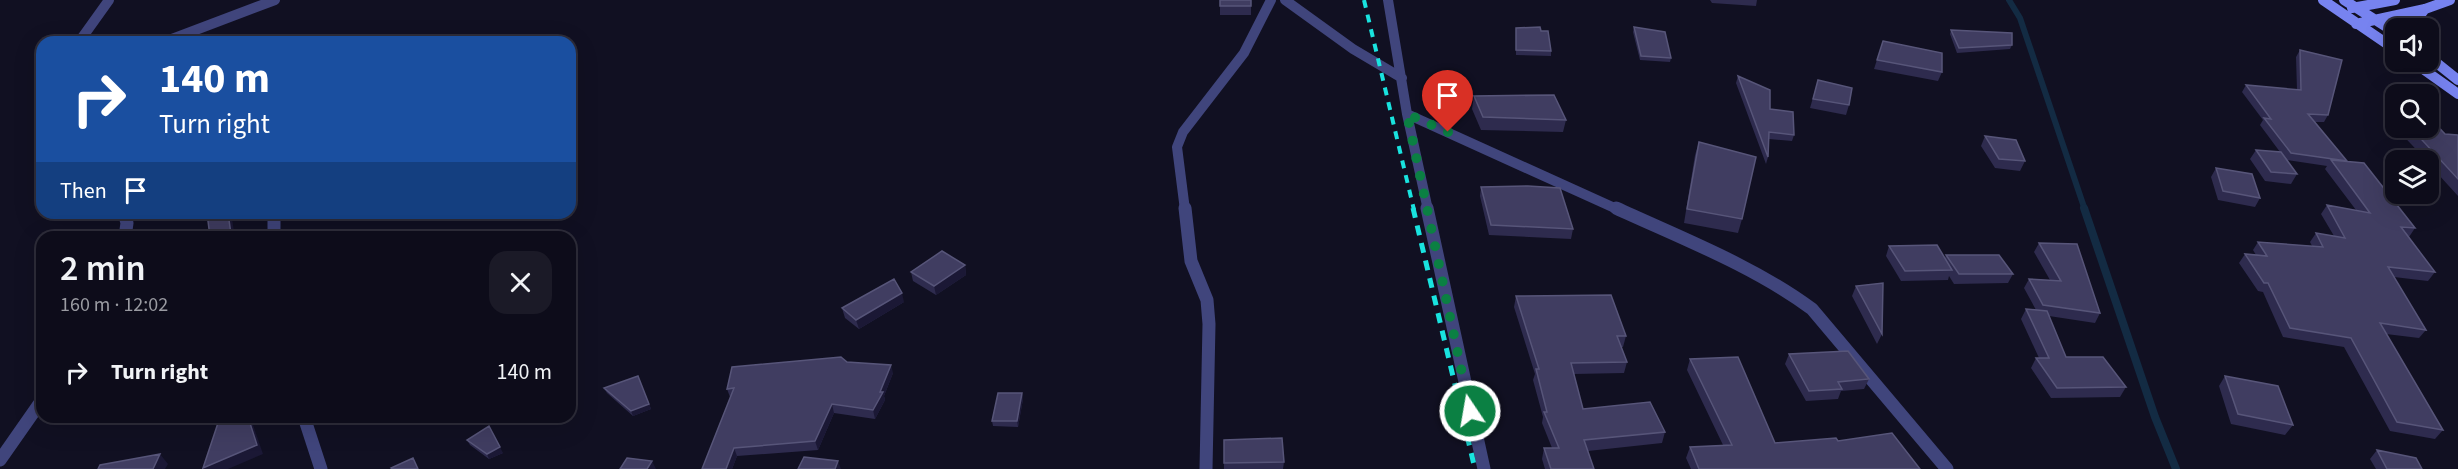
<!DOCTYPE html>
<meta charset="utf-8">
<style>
:root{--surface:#0d0c1a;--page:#1b1a27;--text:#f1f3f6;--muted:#9a9ba2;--line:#2d2c39}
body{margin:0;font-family:"Source Sans 3",sans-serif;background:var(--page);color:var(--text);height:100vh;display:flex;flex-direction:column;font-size:22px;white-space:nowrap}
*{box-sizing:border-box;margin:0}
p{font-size:20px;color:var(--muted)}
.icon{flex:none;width:33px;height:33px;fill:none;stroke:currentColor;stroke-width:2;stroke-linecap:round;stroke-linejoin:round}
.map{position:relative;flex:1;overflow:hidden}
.sheet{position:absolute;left:36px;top:231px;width:540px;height:192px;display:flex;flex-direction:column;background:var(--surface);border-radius:18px;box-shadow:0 6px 24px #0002,0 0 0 2px var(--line)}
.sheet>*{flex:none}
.banner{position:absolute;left:36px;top:36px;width:540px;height:183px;border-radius:18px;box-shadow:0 6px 24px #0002,0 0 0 2px var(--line);background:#1a4fa0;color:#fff;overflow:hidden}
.controls{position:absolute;left:2385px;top:18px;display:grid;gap:12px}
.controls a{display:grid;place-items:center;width:54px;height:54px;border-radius:12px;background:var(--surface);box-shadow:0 6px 24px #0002,0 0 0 2px var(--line);font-size:30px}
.pin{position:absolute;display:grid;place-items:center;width:51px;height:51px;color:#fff;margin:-62px -26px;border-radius:50% 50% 50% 0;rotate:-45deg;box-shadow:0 0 6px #0007}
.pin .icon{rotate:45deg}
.me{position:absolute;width:66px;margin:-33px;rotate:348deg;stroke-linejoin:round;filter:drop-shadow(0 0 4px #0008)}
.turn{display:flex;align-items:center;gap:21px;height:126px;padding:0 24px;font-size:27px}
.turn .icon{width:78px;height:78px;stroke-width:2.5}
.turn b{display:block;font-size:42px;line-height:51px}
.then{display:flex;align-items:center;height:57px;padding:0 24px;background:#0003;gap:12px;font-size:22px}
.round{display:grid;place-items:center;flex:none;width:63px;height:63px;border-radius:18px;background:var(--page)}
.head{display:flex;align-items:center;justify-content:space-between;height:102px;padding:0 24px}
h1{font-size:36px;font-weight:600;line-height:45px}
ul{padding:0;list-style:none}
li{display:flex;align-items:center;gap:18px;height:78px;padding:0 24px}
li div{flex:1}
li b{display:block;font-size:22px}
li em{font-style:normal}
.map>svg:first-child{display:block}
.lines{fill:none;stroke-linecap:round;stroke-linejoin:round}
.stream-far1{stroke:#132b43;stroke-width:6}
.stream{stroke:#132b43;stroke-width:8}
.street-far1{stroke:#40457c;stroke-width:10}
.street{stroke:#40457c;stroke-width:13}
.secondary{stroke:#7783f0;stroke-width:10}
.rail-far1{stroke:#19e3df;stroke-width:4;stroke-dasharray:8 7;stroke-linecap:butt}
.rail{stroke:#19e3df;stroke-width:5;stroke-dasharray:10 8;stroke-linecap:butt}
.wall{fill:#2e2b4e}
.shaded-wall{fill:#1b1835}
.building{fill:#403d61;stroke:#575579;stroke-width:1.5}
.route{stroke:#0b8043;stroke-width:10;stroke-dasharray:0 18}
</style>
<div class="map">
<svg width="2458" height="469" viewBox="0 0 2458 469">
<rect width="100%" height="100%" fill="#111022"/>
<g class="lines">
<!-- stream-far1 -->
<path class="stream-far1" d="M2009,0L2020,18L2085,210"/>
<!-- stream -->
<path class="stream" d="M2084,208L2155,417L2176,469"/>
<!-- street-far1 -->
<path class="street-far1" d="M1285,0L1353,49L1402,78
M1388,0L1407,114L1428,210
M79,42L109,0
M164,42L275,0
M1407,114L1619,210
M1185,210L1177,147L1183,132L1244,53L1271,0"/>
<!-- street -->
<path class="street" d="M1185,208L1191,261L1207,300L1209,324L1206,469
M1427,208L1484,469
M1616,208C1681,238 1754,266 1812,309L1947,469
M124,213L127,223L125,237
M274,213V237
M304,417L321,469
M0,460L42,400"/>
<!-- secondary -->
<path class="secondary" d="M2323,0L2396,50
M2344,0L2396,33
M2352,8L2395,0
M2356,24L2425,9L2450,0
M2415,28V22L2425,9
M2428,56L2458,80
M2413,62L2458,94"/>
<!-- rail-far1 -->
<path class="rail-far1" d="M1364,0L1414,210"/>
<!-- rail -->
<path class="rail" d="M1413,208L1475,469"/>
</g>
<!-- wall -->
<path class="wall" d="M1220,0H1251V15H1220Z
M1710,0H1757L1756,6L1712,3Z
M1634,27L1671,58L1670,62L1640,60L1633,32Z
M1516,28L1551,51V56L1516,55Z
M1951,30L2012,45L2010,49L1957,53L1950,34Z
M1883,41L1942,72L1938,81L1874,69Z
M2300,50L2328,115L2324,122H2314L2347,161L2415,228L2409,237L2435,272L2428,281L2394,277L2426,330L2419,338L2386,334L2443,430L2435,439L2390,431L2344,347L2283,337L2263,292L2258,291L2239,263L2245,254L2256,255L2253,250L2258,242L2312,246L2310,242L2316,233L2334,236L2321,214L2327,205L2356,210L2325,169L2327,166L2287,160L2297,174L2291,184L2265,181L2250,159L2256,150L2280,152L2260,125L2263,120L2242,92L2246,85L2297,90L2296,57Z
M1738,76L1794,135L1792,141L1769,139L1768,157L1766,164L1736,83Z
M1818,80L1849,105L1846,115L1810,108Z
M1474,96L1566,120L1563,132L1481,130L1472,109Z
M2395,110H2396V127L2389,119Z
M2396,128H2428L2445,134L2458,135V196L2428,163V160H2426Z
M1985,136L2025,161L2020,171L1995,168L1981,146Z
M1699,142L1742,219L1738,233L1684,223L1695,155Z
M2216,168L2260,198L2255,207L2218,200L2211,177Z
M1481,187L1573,229L1571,239L1489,235L1480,196Z
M2039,243L2100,313L2095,323L2049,316L2066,357L2126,387L2120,397L2051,398L2031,368L2036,358H2039L2021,319L2026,309L2036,310L2024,288L2029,279L2050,280L2034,252Z
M1889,246L1945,258L1946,255L2013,274L2008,283L1954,284L1949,276L1948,280L1901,281L1886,256Z
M965,265L966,275L936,295L913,281L911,272Z
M1856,286L1882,334L1877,344L1852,296Z
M1516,296L1626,336L1623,347H1621L1627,362L1624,373L1574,374L1583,409L1665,432L1662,443L1588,451L1594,469H1545L1542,459L1544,448H1552L1542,423L1543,417L1533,380L1535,374L1514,307Z
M904,302L859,329L845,318L842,308Z
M1789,354L1869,379L1864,389L1841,391L1838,399L1806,401L1785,364Z
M1690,359L1775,443L1838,441L1920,469H1691L1686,458L1690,447L1723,445L1687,370Z
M847,362L893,373L884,396L885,400L875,419L834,413L818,450L737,456L732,469L730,397L727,389Z
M638,376L651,409L633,416L607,393L604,388Z
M2225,376L2293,425L2285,435L2231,424L2219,386Z
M1022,393L1023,399L1018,427L993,426L992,421Z
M467,440L503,453L489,459L470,445Z
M1224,440L1284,462L1283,469H1224Z
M2377,450L2422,469H2376L2370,459Z"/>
<!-- shaded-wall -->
<path class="shaded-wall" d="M228,213H231L235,237L231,234Z
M252,230L256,237H250Z
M965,265L966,275L936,295L934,286Z
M902,293L904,302L859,329L856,320Z
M891,365L893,373L884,396L885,400L875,419L873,410Z
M1022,393L1023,399L1018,427L1017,421Z
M649,404L651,409L633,416L631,411Z
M832,404L834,413L818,450L815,441Z
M248,417H256L251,419L263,454L228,469H204L203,468Z
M500,447L503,453L489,459L487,454Z
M734,448L737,456L732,469H726Z
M160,454L168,464L165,469H153Z
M652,461L656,469H647Z
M838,461L841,469H835Z"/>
<!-- building -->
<path class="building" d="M1220,0H1251V6H1220Z
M1540,27L1541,31H1548L1551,51L1516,50V28Z
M1634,27L1665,32L1671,58L1641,56Z
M1951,30L2012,33V45L1959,48Z
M1883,41L1942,53V72L1877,60Z
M2300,50L2342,60L2328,115L2308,114L2347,161L2291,153L2264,118L2271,119L2246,85L2301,90Z
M1738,76L1770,90V109L1793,112L1794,135L1769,132L1768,157Z
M1818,80L1852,88L1849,105L1813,99Z
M1554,95L1566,120L1483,117L1474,96Z
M2428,116L2445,134L2458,135V179L2411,128H2428Z
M1985,136L2016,140L2025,161L1999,159Z
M1699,142L1756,157L1742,219L1687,209Z
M2256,150L2281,152L2297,174L2271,172Z
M2331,160L2364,163L2415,228L2401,227L2435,272L2388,267L2426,330L2380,323L2443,430L2397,422L2351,338L2290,328L2268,283H2264L2245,254L2267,256L2258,242L2323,247L2316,233L2345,238L2327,205L2370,213Z
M2216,168L2252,174L2260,198L2223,191Z
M1528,186L1560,188L1573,229L1491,225L1481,187Z
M207,213H228L231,234L252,230L250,237H210Z
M2039,243L2077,244L2100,313L2043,305L2029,279L2061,281Z
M1937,245L1952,270L1905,271L1889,246Z
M942,251L965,265L934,286L911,272Z
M1946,255H1999L2013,274H1959Z
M894,279L902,293L856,320L842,308Z
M1883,283L1882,334L1856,286Z
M1611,295L1626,336H1617L1627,362L1571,363L1583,409L1650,402L1665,432L1584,440L1594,469H1551L1544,448H1559L1544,412H1547L1536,369H1539L1516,296Z
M2026,309L2047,311L2066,357H2103L2126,387L2057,388L2036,358H2049Z
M1848,351L1869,379L1838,382L1842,389L1809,391L1789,354Z
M841,357L847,362L891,365L880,392H883L873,410L832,404L815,441L734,448L726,469H702L734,388L727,389L732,367Z
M1738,357L1775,443L1836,438L1838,441L1892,433L1920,469H1699L1690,447L1732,445L1690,359Z
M638,376L649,404L631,411L604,388Z
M2225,376L2278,386L2293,425L2238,414Z
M998,393H1022L1017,421H992Z
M220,417H248L257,445L203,468Z
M489,426L500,447L487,454L467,440Z
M1282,438L1284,462L1224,463V440Z
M2377,450L2416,458L2422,469H2387Z
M160,454L153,469H98L100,465Z
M804,457L838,461L835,469H798Z
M413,458L418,469H392L391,468Z
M627,458L652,461L647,469H620Z"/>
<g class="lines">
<!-- route -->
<path class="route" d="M1448,132L1407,114L1470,411"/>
</g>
</svg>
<div class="controls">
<a><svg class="icon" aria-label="sound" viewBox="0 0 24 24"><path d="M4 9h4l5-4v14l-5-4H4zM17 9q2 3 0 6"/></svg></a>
<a><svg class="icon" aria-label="search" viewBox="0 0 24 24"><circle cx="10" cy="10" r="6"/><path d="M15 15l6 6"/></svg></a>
<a><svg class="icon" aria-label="layers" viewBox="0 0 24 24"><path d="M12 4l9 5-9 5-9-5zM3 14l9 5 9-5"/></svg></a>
</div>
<div class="pin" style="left:1448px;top:132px;background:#d93025"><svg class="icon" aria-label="arrive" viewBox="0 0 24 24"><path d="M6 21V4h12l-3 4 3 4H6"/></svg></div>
<svg class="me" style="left:1470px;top:411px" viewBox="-20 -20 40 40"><circle r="17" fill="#0b8043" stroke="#fff" stroke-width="3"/><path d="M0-11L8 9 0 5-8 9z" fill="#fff"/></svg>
<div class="banner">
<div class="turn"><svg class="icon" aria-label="right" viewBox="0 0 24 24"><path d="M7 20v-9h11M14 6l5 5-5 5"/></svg><div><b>140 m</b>Turn right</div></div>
<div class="then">Then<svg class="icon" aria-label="arrive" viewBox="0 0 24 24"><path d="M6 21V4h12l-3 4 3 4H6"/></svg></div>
</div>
<section class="sheet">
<div class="head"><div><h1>2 min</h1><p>160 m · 12:02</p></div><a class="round"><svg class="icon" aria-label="close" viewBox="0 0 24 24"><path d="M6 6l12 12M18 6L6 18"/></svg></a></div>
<ul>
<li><svg class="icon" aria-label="right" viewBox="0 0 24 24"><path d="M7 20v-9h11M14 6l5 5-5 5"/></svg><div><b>Turn right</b></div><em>140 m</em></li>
</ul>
</section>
</div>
